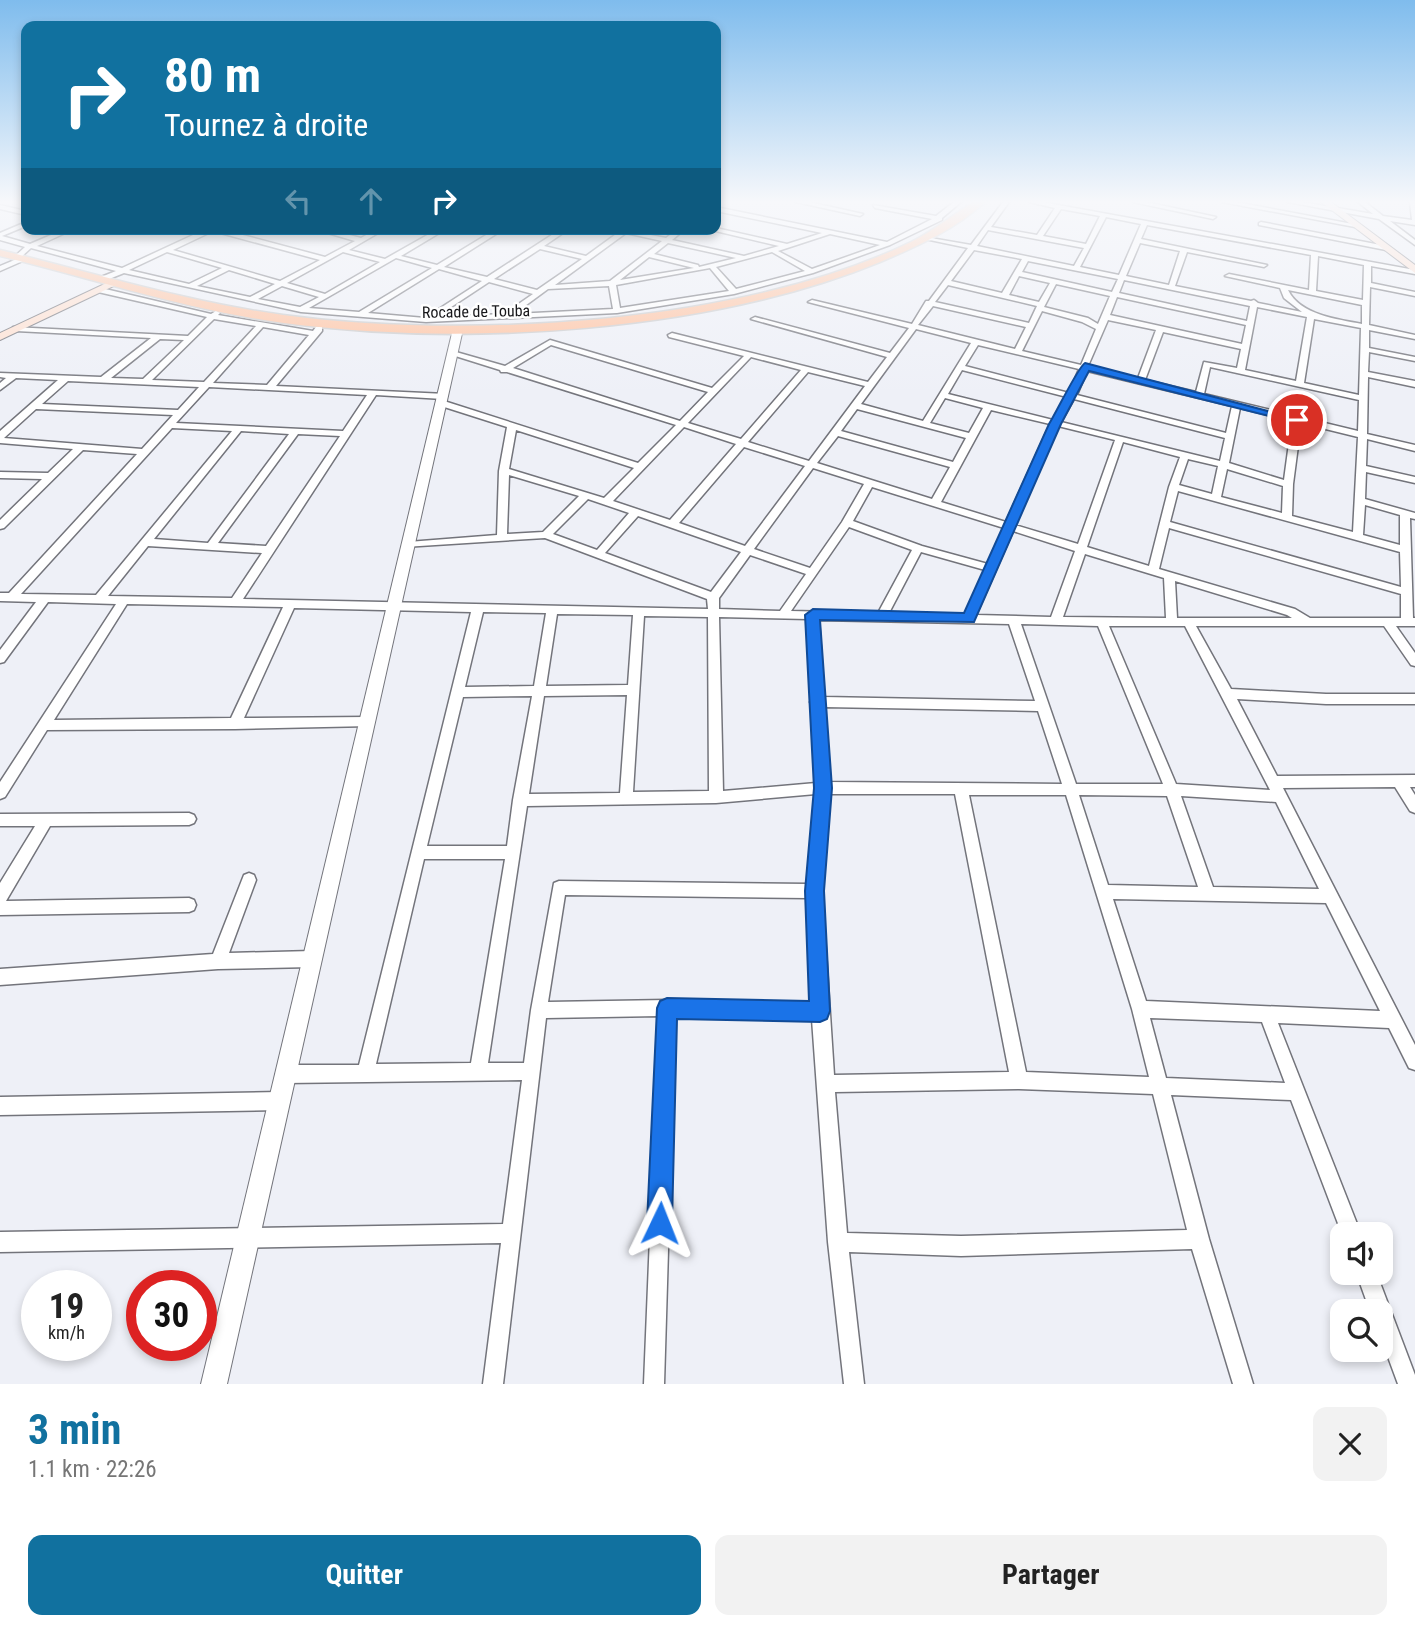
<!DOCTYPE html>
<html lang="fr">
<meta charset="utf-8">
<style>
:root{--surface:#fff;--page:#f2f2f2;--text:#222;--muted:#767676;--accent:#11719f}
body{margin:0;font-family:"Roboto Condensed",sans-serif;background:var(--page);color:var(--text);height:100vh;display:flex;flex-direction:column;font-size:26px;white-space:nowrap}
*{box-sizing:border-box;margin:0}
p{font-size:23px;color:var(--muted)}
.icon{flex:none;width:38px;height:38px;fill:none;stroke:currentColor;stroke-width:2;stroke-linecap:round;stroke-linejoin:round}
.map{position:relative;height:1384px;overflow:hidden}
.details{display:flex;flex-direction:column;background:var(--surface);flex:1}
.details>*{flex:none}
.top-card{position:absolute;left:21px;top:21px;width:700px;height:214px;border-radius:14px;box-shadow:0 4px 10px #0003;background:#11719f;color:#fff;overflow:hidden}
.controls{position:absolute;left:1330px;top:1222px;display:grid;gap:14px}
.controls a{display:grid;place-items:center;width:63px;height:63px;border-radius:14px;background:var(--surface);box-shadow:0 4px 10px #0003;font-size:35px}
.speed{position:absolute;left:21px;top:1270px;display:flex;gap:14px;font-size:35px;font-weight:700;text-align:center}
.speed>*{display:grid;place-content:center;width:91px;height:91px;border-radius:50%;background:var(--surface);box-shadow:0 4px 10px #0003;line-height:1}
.speed small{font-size:18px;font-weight:400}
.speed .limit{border:10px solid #d22;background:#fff;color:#111}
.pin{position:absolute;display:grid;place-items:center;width:60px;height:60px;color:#fff;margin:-30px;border:4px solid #fff;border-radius:50%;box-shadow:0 2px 7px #0007}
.me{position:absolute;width:77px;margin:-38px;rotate:2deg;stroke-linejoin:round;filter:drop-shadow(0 0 5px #0008)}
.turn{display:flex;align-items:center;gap:24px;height:147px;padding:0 28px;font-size:32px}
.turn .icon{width:91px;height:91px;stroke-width:2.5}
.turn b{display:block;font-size:49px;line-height:60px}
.lanes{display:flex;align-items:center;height:66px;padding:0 28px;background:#0003;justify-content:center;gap:35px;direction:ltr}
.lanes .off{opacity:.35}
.round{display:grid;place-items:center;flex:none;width:74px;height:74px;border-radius:14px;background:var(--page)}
.head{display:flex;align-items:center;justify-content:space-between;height:119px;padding:0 28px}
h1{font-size:42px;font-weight:700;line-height:52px;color:var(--accent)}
.button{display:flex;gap:14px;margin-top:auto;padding:14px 28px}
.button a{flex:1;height:80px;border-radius:14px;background:var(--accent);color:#fff;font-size:28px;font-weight:700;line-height:80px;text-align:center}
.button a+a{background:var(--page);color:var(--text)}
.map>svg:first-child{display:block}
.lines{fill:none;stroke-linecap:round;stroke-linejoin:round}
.minor-casing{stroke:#73747b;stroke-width:3}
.tertiary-casing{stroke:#73747b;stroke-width:2}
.secondary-casing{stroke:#73747b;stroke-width:2}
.primary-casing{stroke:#cccccd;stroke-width:3}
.minor{fill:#fff;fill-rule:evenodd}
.tertiary{fill:#fff;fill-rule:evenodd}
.secondary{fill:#ffe0d0;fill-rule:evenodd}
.primary{fill:#ffc2a0;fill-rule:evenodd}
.route{fill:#1a73e8;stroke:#114b97;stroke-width:2}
.labels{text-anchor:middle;stroke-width:5;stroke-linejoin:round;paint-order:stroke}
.far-street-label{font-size:16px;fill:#18181b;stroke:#fff}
</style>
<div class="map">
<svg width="1415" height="1384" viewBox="0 0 1415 1384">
<rect width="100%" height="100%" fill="#eef0f7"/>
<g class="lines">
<!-- minor casing -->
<g class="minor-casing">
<path id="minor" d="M796,202H809L863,214L860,216Z
M954,202H961L942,218V220L890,245L813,273L734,294L617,313L426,322L301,312L124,273L104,281L100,279L101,277L116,271L31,248L20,258H25V260L0,271V266L17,259L14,257L25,247L0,240V233L26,222V226L2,236L30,244L65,229H74L37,246L122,268L206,229H220L325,257L355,241L314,229H326L361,238L377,229H385L349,250L385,259L438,229H446L401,256L437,265L496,229H504L444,267L487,277L561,229H569L544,246L586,256L619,232L616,229H631L630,231L666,238L678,229H685L672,240L744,256L779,246L707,229L716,228L787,244L822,233L716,211V207L887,242L932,219L875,208L873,205L936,216ZM213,231L320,260L280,281L173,250ZM626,233L662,241L610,281L555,285ZM830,234L880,245L812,269L778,251ZM668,243L736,258L699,267L698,265L654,254ZM540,249L582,259L537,290L494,279ZM167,252L222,268L189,284L129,270ZM343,252L380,262L325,294L287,283ZM772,252L805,271L736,289L716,267ZM649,257L694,268L620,280ZM396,258L432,268L359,312L309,308ZM710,268L729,291L620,308L616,285ZM439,269L482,281L425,318L368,313ZM229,270L275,284L250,297L197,286ZM489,282L533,294L504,314L436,317ZM282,286L319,297L300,307L258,299ZM609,286L613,309L514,314L548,289Z
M1003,202H1009L991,227L1037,235L1055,208L1029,202H1042L1415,270V274L1371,266V283L1415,292V296L1370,287L1369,325L1415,335V339L1369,330V348L1415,357V361L1369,352L1368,372L1415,381V387L1368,377L1367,434L1415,445V451L1367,439L1366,466L1415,477V483L1366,472L1365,499L1415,513V519L1410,518L1413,618H1415V626H1396L1415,653V666L1411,665L1384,626H1196L1231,689L1326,694H1415V704H1326L1237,699L1277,776L1415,775V787H1410L1415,795V813L1410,811L1395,787L1283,788L1415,1045V1070L1409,1068L1389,1028L1278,1023L1361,1234H1342L1291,1100L1171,1095L1209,1239L1253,1384H1233L1192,1249L961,1256L849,1252L864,1384H844L828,1242L812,1019L675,1016L664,1384H644L659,1016L546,1018L503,1384H483L501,1243L0,1252V1232L503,1224L522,1080L285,1083L279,1080L276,1074L279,1068L285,1065H359L471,612L294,608L244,718L367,717L371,718L373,722L371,726L235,729L47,730L5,797L0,799V782L116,604L48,602L4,662L0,663V650L36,602L0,601V593H9L137,454L83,450L4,528L0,529V520L42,479L0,478V472L48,473L73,449L0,443V431L58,380L16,378L0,390V383L6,378L0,377V373L101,377L151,338L16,331H13V327L188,336L207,317L98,292V288H101L211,314L216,311L220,313L218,315L313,331L316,327H322V331L276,386L446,394V398L443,399L376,395L243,599L708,609L707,599L545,538L404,547V543L408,542L497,535L499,471L507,427L438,405V401H444L638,463L676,425L507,372H501L500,370L449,354V350L505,366L550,340L712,388L744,356L669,337L668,335L672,333L868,382L887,357L751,319L755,317L890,353L909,328L808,302L812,300L912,324L926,301H929L968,248L925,239V237L971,245ZM1061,209L1100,216L1086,244L1043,236ZM1106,217L1141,224L1119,275L1080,267ZM1147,225L1311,255L1309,290L1229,274L1225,276L1280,288L1284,298L1302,312L1258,303L1254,300L1251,301L1175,286L1187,252L1264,267L1267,265L1141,239ZM988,230L1084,248L1074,266L977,246ZM1140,243L1180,251L1169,285L1126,276ZM974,250L1022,259L1002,293L951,281ZM1318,256L1364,265L1363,300L1316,291ZM1028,261L1118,279L1112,292L1022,272ZM1019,276L1050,283L1039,302L1009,295ZM1124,280L1250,306L1247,321L1119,293ZM1056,284L1110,296L1098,324L1088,318L1044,307ZM948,285L1037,306L1029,323L935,302ZM1288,290L1362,305V324C1337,319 1300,315 1288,290ZM1117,297L1246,325L1242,344L1110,315ZM933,306L1026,327L1015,349L918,325ZM1257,307L1307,317L1296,381L1245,370ZM1042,311L1082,322L1096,329L1081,365L1022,351ZM214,319L256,326L204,382L152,380ZM1314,319L1361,328L1359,395L1304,383ZM1108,320L1156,330L1138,378L1088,366ZM263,327L309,335L267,385L213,383ZM916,329L971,343L923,421L861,404ZM1163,332L1241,349L1237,368L1204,362L1196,392L1145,380ZM160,339L184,340L143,379L111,378ZM551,345L708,392L680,421L513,368ZM978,345L1079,369L1069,393L965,366ZM751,357L801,370L741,439L688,423ZM1210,367L1359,400L1358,431L1204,394ZM962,370L1067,397L1053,420L948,394ZM1087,371L1232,406L1226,433L1077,395ZM808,372L865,386L809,461L748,442ZM68,381L199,387L178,410L42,404ZM209,387L367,395L343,431L176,423ZM945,398L983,408L969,433L930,423ZM1074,399L1225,438L1220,461L1061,422ZM1240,408L1292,421L1284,480L1229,463ZM36,409L173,415L142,449L4,438ZM857,409L966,438L953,462L841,431ZM991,410L1050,424L1006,522L941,502ZM1301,423L1358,437L1353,532L1292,516L1293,484ZM1058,426L1115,440L1078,544L1015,525ZM684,427L736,444L670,520L613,501ZM172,428L232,431L96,595L21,594ZM516,430L634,468L604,498L509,469ZM241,431L289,434L208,543L154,539ZM298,434L340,436L266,546L218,543ZM838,436L950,467L932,499L817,463ZM1123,442L1180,457L1169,487L1149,566L1087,547ZM744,447L805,466L745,546L679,523ZM1188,459L1218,466L1212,494L1179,485ZM813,468L864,484L842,522L810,568L754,549ZM1227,469L1283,486L1282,513L1221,497ZM509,475L579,496L543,532L507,534ZM872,487L1004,528L988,564L922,546L853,521ZM1178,491L1400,552L1401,587L1170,522ZM588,499L629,513L597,550L553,534ZM1365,505L1400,515V545L1363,535ZM638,516L741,552L711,592L605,553ZM849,527L912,550L878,613L791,611ZM1169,528L1401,594V618H1310L1295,609L1159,569ZM1013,531L1075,551L1051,617L976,615ZM148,546L262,553L232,598L108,596ZM921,552L985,570L965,615L889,613ZM1085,554L1164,578L1166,618L1063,617ZM750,555L806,574L780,611L719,609V598ZM1175,581L1287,615L1292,618H1177ZM127,604L283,607L231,718L54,720ZM483,612L546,613L534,686L465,687ZM557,614L633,615L628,685L546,686ZM644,616L708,617L709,791L633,792ZM719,617L808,619L812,699L810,702L812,706L816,783L723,791ZM819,620L1009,624L1035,701L824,697ZM1021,624L1098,626L1163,784H1076ZM1109,626H1185L1270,790L1176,784ZM627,695L620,793L529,794L544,696ZM532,696L513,800L507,846H427L463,697ZM825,707L1038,711L1062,784L829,782ZM816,794L808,884L559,881L554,883L531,1010L524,1063H488L527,806L716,803ZM829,794H955L1009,1072L834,1075L822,891ZM969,795H1066L1132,1009L1149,1077L1026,1072ZM1079,795L1167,796L1198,887L1108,885ZM1181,796L1276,802L1319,889L1213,887ZM424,859H505L471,1063L376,1064ZM565,895L808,898L812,1003L667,1000L548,1002ZM1113,899L1326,903L1380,1011L1146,1001ZM1150,1018L1262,1022L1285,1083L1166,1078ZM1019,1089L1153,1094L1187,1230L961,1236L847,1233L835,1092Z
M1133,202H1146L1216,217L1213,219Z
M1222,202H1236L1358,225L1355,227Z
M1288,202H1302L1373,214L1358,202H1365L1383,216L1412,220L1410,202H1415V225L1390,221L1415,240V245L1379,219Z
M0,205L26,211V215L0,209Z
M1261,222L1386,246L1389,248L1386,250L1259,225V223Z
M189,813L194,815L196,819L194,823L189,825L50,826L6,901L189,898L194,900L196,905L194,910L189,912L0,915V883L35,826H0V814Z
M249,873L254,875L256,880L229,953L312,951L318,954L320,959L318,964L312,967L218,969L0,985V969L213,954L242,880L244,875Z
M279,1092L285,1095L288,1101L285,1107L279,1110L0,1115V1097Z
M1356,1272H1376L1415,1375V1384H1398L1381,1338V1311H1370Z"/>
</g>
<!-- tertiary casing -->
<g class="tertiary-casing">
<path id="tertiary" d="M458,326L463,329L227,1384H201L453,329Z"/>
</g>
<!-- secondary casing -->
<g class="secondary-casing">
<path id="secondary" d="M1321,202H1331L1415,265V273Z
M113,280L122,282L0,340V333Z"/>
</g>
<!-- primary casing -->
<g class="primary-casing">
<path id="primary" d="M973,202H985C956,229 916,247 880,262C709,332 466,347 284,323C188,310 94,279 0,256V250C94,273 187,302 283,315C467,340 743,324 911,242C933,231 953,215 973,202Z"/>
</g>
<!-- minor -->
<use href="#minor" class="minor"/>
<!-- tertiary -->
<use href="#tertiary" class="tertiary"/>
<!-- secondary -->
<use href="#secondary" class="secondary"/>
<!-- primary -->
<use href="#primary" class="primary"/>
</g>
<!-- sky -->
<linearGradient id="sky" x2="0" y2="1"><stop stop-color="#7fbced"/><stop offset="0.51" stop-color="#f7f8fb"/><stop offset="1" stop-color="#f7f8fb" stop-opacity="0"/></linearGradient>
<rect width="1415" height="396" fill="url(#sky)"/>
<!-- route -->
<path class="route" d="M1085,363L1302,420L1297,423L1089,371L1061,424L974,622L820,620L832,788L824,891L830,1011L827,1019L820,1022L677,1019L672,1223L668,1232L660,1235L651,1232L647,1223L657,1008L660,1001L667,998L809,1001L805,891L814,788L805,615L813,609L964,613L1049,424C1056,413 1078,367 1085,363Z"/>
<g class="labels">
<!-- far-street labels -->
<g class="far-street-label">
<text transform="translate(476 311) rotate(-1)" y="6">Rocade de Touba</text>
</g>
</g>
</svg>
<div class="controls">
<a><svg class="icon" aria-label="sound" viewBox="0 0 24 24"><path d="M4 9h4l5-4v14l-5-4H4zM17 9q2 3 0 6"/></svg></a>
<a><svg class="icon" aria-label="search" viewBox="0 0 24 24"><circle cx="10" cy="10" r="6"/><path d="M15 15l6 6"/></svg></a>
</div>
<div class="speed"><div>19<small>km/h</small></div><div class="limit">30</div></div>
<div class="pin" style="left:1297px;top:420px;background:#d93025"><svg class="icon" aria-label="arrive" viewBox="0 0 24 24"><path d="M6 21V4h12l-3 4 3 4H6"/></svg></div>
<svg class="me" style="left:660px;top:1223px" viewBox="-20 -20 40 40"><path d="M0-17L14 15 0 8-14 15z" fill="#1a73e8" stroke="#fff" stroke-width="4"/></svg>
<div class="top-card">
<div class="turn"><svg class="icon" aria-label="right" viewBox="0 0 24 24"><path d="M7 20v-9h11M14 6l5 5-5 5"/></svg><div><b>80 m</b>Tournez à droite</div></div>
<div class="lanes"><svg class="icon off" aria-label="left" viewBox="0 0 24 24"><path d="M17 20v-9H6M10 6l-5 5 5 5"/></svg><svg class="icon off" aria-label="ahead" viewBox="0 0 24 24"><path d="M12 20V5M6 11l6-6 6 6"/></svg><svg class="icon" aria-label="right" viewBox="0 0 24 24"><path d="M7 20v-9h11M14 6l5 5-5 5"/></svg></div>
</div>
</div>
<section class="details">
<div class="head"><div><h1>3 min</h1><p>1.1 km · 22:26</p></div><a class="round"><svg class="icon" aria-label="close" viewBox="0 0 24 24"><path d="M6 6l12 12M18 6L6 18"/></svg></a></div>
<div class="button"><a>Quitter</a><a>Partager</a></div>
</section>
